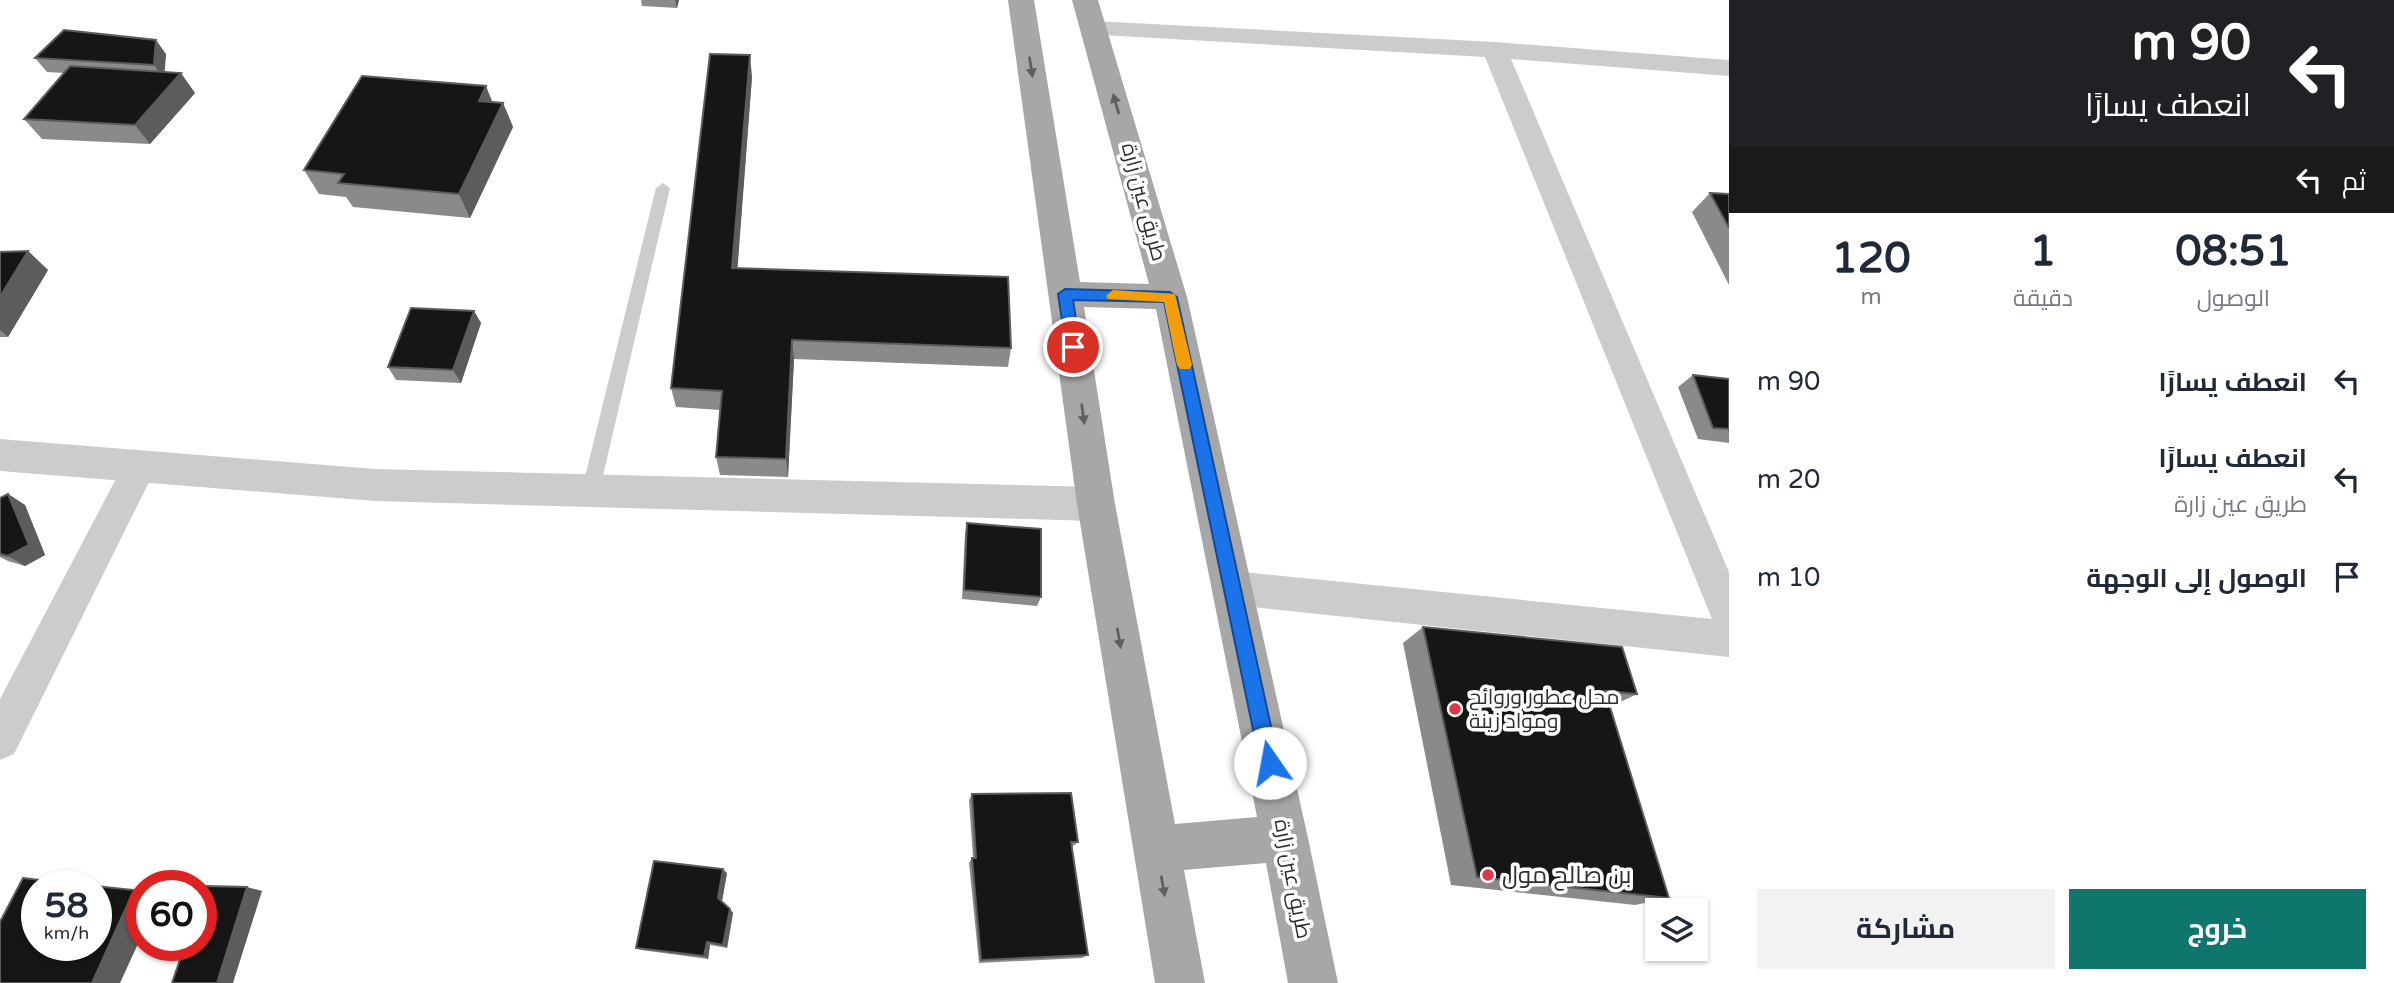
<!DOCTYPE html>
<html lang="ar">
<meta charset="utf-8">
<style>
:root{--surface:#fff;--page:#f2f2f3;--text:#1f2937;--muted:#747a83;--accent:#0f766e}
body{margin:0;font-family:"Varela Round",Cairo,sans-serif;background:var(--page);color:var(--text);direction:rtl;height:100vh;display:flex;flex-direction:column;font-size:26px;white-space:nowrap}
*{box-sizing:border-box;margin:0}
p{font-size:23px;color:var(--muted)}
.icon{flex:none;width:38px;height:38px;fill:none;stroke:currentColor;stroke-width:2;stroke-linecap:round;stroke-linejoin:round}
.map{position:relative;flex:1;overflow:hidden;direction:ltr}
.panel{display:flex;flex-direction:column;background:var(--surface);width:665px}
.panel>*{flex:none}
.hud{background:#202124;color:#fff;overflow:hidden}
.controls{position:absolute;left:1645px;top:898px;display:grid;gap:14px}
.controls a{display:grid;place-items:center;width:63px;height:63px;border-radius:0px;background:var(--surface);box-shadow:0 2px 5px #0004;font-size:35px}
.speed{position:absolute;left:21px;top:870px;display:flex;gap:14px;font-size:35px;font-weight:700;text-align:center}
.speed>*{display:grid;place-content:center;width:91px;height:91px;border-radius:50%;background:var(--surface);box-shadow:0 2px 5px #0004;line-height:1}
.speed small{font-size:18px;font-weight:400}
.speed .limit{border:10px solid #d22;background:#fff;color:#111}
.pin{position:absolute;display:grid;place-items:center;width:60px;height:60px;color:#fff;margin:-30px;border:4px solid #fff;border-radius:50%;box-shadow:0 2px 7px #0007}
.me{position:absolute;width:77px;margin:-38px;rotate:348deg;stroke-linejoin:round;filter:drop-shadow(0 0 5px #0008)}
.turn{display:flex;align-items:center;gap:24px;height:147px;padding:0 28px;font-size:32px}
.turn .icon{width:91px;height:91px;stroke-width:2.5}
.turn b{display:block;font-size:49px;line-height:60px}
.then{display:flex;align-items:center;height:66px;padding:0 28px;background:#0003;gap:14px;font-size:26px}
.eta{display:flex;justify-content:space-evenly;align-items:center;height:119px;text-align:center}
.eta b{font-size:42px;font-weight:700;line-height:49px}
.button{display:flex;gap:14px;margin-top:auto;padding:14px 28px}
.button a{flex:1;height:80px;border-radius:0px;background:var(--accent);color:#fff;font-size:28px;font-weight:700;line-height:80px;text-align:center}
.button a+a{background:var(--page);color:var(--text)}
ul{padding:0;list-style:none}
li{display:flex;align-items:center;gap:21px;height:98px;padding:0 28px}
li div{flex:1}
li b{display:block;font-size:26px}
li em{font-style:normal}
main{display:flex;flex:1;min-height:0}
.map>svg:first-child{display:block}
.lines{fill:none;stroke-linecap:round;stroke-linejoin:round}
.service{fill:#ccc;fill-rule:evenodd}
.minor{fill:#ccc;fill-rule:evenodd}
.tertiary{fill:#ccc;fill-rule:evenodd}
.primary{fill:#a7a7a7;fill-rule:evenodd}
.wall{fill:#8a8a8a}
.shaded-wall{fill:#5c5c5c}
.building{fill:#161616;stroke:#5c5c5c;stroke-width:2}
.oneway{fill:#5f5f5f}
.route{fill:#1a73e8;stroke:#114b97;stroke-width:2}
.slow{fill:#f59e0b}
.poi-dot{fill:#e33446;stroke:#fff;stroke-width:2.5}
.labels{text-anchor:middle;stroke-width:7;stroke-linejoin:round;paint-order:stroke}
.street-label{font-size:21px;fill:#2f2f2f;stroke:#fff}
.poi-label{font-size:21px;fill:#2f2f2f;stroke:#fff;text-anchor:start}
.near-poi-label{font-size:24px;fill:#2f2f2f;stroke:#fff;text-anchor:start}
</style>
<main>
<section class="panel">
<div class="hud">
<div class="turn"><svg class="icon" aria-label="left" viewBox="0 0 24 24"><path d="M17 20v-9H6M10 6l-5 5 5 5"/></svg><div><b>90 m</b>انعطف يسارًا</div></div>
<div class="then">ثم<svg class="icon" aria-label="left" viewBox="0 0 24 24"><path d="M17 20v-9H6M10 6l-5 5 5 5"/></svg></div>
</div>
<div class="eta">
<div><b>08:51</b><p>الوصول</p></div>
<div><b>1</b><p>دقيقة</p></div>
<div><b>120</b><p>m</p></div>
</div>
<ul>
<li><svg class="icon" aria-label="left" viewBox="0 0 24 24"><path d="M17 20v-9H6M10 6l-5 5 5 5"/></svg><div><b>انعطف يسارًا</b></div><em>90 m</em></li>
<li><svg class="icon" aria-label="left" viewBox="0 0 24 24"><path d="M17 20v-9H6M10 6l-5 5 5 5"/></svg><div><b>انعطف يسارًا</b><p>طريق عين زارة</p></div><em>20 m</em></li>
<li><svg class="icon" aria-label="arrive" viewBox="0 0 24 24"><path d="M6 21V4h12l-3 4 3 4H6"/></svg><div><b>الوصول إلى الوجهة</b></div><em>10 m</em></li>
</ul>
<div class="button"><a>خروج</a><a>مشاركة</a></div>
</section>
<div class="map">
<svg width="1729" height="983" viewBox="0 0 1729 983">
<rect width="100%" height="100%" fill="#fff"/>
<g class="lines">
<!-- service -->
<path class="service" d="M663,183L670,188L599,493L596,498L590,501L584,498L581,493L656,188Z"/>
<!-- minor -->
<path class="minor" d="M1094,21L1495,42L1729,60V76L1511,59L1729,572V657L1233,605L1220,600L1214,588L1220,576L1233,571L1712,619L1485,57L1085,34L1082,29L1085,24Z
M139,453L151,458L156,468L14,754L0,760V699L127,458Z"/>
<!-- tertiary -->
<path class="tertiary" d="M0,439L375,469L1096,487L1110,492L1115,504L1110,516L1096,521L375,501L0,471Z"/>
<!-- primary -->
<path class="primary" d="M1008,0H1034L1080,282L1149,284L1072,0H1098L1187,297L1308,838L1338,983H1288L1266,863L1184,870L1205,983H1155L1077,504ZM1084,307L1156,309L1257,817L1175,824L1115,504Z"/>
</g>
<!-- wall -->
<path class="wall" d="M641,0H679L677,8L642,6Z
M166,54L164,72L195,93L150,144L42,139L24,119L64,73L47,72L35,58Z
M752,77L737,268L1011,348L1008,367L794,359L788,477L720,475L716,457L720,410L676,407L671,388Z
M493,102L503,103L513,127L470,218L353,207L346,197L319,194L304,170Z
M1710,193L1729,194V285L1692,212Z
M28,251L48,270L8,337H0V252Z
M474,311L481,323L461,383L396,380L388,367Z
M1693,375L1729,379V443L1698,439L1678,387Z
M8,494L25,505L45,555L25,566L8,561L0,557V498Z
M967,523L1041,597L1037,606L962,599L965,533Z
M1423,627L1637,694L1610,707L1669,898L1635,905L1451,885L1403,643Z
M972,794L1078,842L1072,847L1088,955L1082,958L979,963L969,863L972,858H973L969,800Z
M727,873L722,901L733,913L727,948L710,945L708,959L641,950L636,948Z"/>
<!-- shaded-wall -->
<path class="shaded-wall" d="M675,0H679L677,8Z
M156,40L166,54L164,79L154,65Z
M750,55L752,77L736,288L732,268Z
M181,73L195,93L150,144L135,125Z
M486,86L496,111L479,101Z
M503,103L513,127L470,218L459,194Z
M28,251L48,270L8,337L0,330V297Z
M474,311L481,323L461,383L453,370Z
M792,340L794,359L788,477L786,459Z
M8,494L25,505L45,555L25,566L8,556Z
M723,869L727,873L722,901L718,898Z
M247,887L262,891L233,983H217Z
M134,890L142,892V935L120,983H92Z
M730,909L733,913L727,948L723,945Z
M707,942L710,945L708,959L704,956Z"/>
<!-- building -->
<path class="building" d="M64,30L156,40L154,65L35,58Z
M710,54L750,55L732,268L1008,277L1011,348L792,340L786,459L716,457L722,391L671,388Z
M70,66L181,73L135,125L24,119Z
M362,76L486,86L479,101L503,103L459,194L338,183L344,174L304,170Z
M1710,193L1729,194V228Z
M28,251L0,297V252Z
M411,308L474,311L453,370L388,367Z
M1693,375L1729,379V429L1713,428Z
M8,494L29,545L8,556L0,554V498Z
M967,523L1041,529V597L964,590Z
M1423,627L1622,647L1637,694L1605,691L1669,898L1477,877Z
M1071,793L1078,842H1071L1088,955L981,960L972,858H976L972,794Z
M654,861L723,869L718,898L730,909L723,945L707,942L704,956L636,948Z
M23,878L90,886H37V945H96V886L134,890L92,983H0V922Z
M205,886L247,887L217,983H172L185,945H201V896Z"/>
<!-- one-way arrows -->
<defs><path id="oneway-solid" d="M-6-.8H1V-3.2L6.5 0L1 3.2V.8H-6Z" transform="scale(1.75)"/></defs>
<g class="oneway">
<use href="#oneway-solid" transform="translate(1031 67) rotate(81)"/>
<use href="#oneway-solid" transform="translate(1116 104) rotate(-106)"/>
<use href="#oneway-solid" transform="translate(1083 414) rotate(82)"/>
<use href="#oneway-solid" transform="translate(1119 638) rotate(80)"/>
<use href="#oneway-solid" transform="translate(1163 886) rotate(80)"/>
</g>
<!-- route -->
<path class="route" d="M1065,289L1170,292L1177,297L1279,763L1276,769L1270,772L1263,769L1260,763L1164,302L1073,300L1080,347L1073,352L1066,347L1058,294Z"/>
<!-- slow -->
<path class="slow" d="M1113,290L1175,294L1192,365L1190,369H1180L1177,365L1164,302L1108,299L1106,296Z"/>
<!-- markers -->
<g class="poi-dot">
<circle cx="1455" cy="709" r="7"/>
<circle cx="1488" cy="875" r="7"/>
</g>
<g class="labels">
<!-- street labels -->
<g class="street-label">
<text transform="translate(1144 202) rotate(75)" y="7">طريق عين زارة</text>
<text transform="translate(1293 879) rotate(79)" y="7">طريق عين زارة</text>
</g>
<!-- poi labels -->
<g class="poi-label">
<text x="1469" y="704">محل عطور وروائح<tspan x="1469" dy="24">ومواد زينة</tspan></text>
</g>
<!-- near-poi labels -->
<g class="near-poi-label">
<text x="1502" y="883">بن صالح مول</text>
</g>
</g>
</svg>
<div class="controls">
<a><svg class="icon" aria-label="layers" viewBox="0 0 24 24"><path d="M12 4l9 5-9 5-9-5zM3 14l9 5 9-5"/></svg></a>
</div>
<div class="speed"><div>58<small>km/h</small></div><div class="limit">60</div></div>
<div class="pin" style="left:1073px;top:347px;background:#d93025"><svg class="icon" aria-label="arrive" viewBox="0 0 24 24"><path d="M6 21V4h12l-3 4 3 4H6"/></svg></div>
<svg class="me" style="left:1270px;top:763px" viewBox="-20 -20 40 40"><circle r="19" fill="#fff"/><path d="M0-13L10 11 0 6-10 11z" fill="#1a73e8"/></svg>
</div>
</main>
